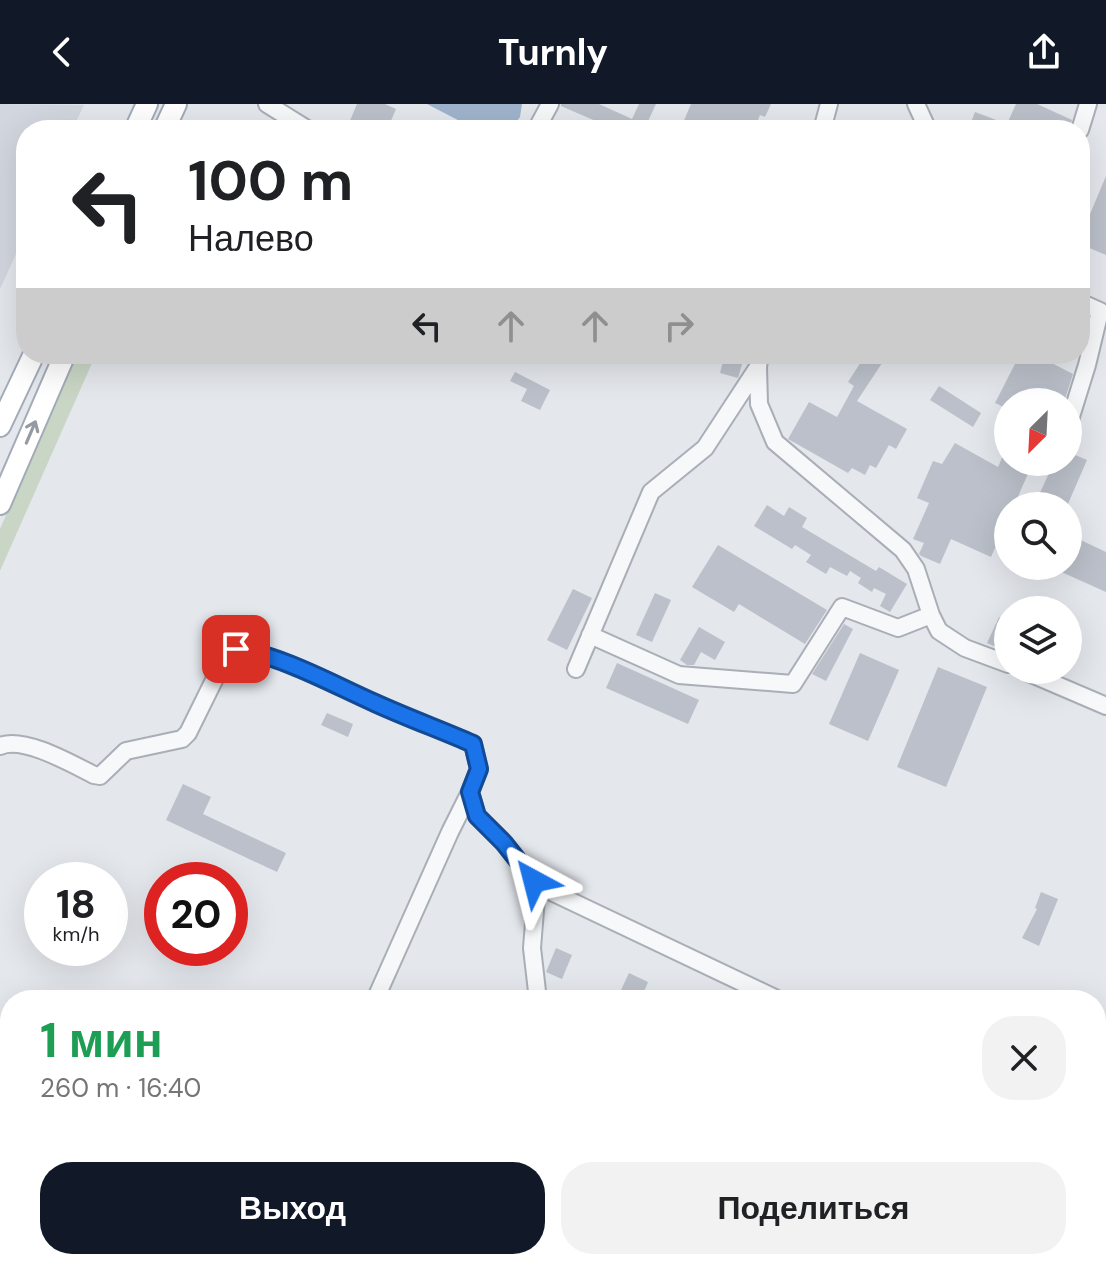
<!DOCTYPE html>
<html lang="ru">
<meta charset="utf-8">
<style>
:root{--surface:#fff;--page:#f2f2f2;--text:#202124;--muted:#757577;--accent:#111827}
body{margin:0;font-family:"DM Sans",sans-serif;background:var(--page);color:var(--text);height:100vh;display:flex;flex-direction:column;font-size:30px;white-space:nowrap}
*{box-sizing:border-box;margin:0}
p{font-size:26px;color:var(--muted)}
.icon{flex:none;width:44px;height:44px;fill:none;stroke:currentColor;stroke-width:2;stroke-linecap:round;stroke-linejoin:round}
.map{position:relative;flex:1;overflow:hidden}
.sheet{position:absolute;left:0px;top:886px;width:1106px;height:280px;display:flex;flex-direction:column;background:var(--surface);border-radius:32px 32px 0 0;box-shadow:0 8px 32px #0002}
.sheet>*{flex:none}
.banner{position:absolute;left:16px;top:16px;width:1074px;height:244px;border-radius:32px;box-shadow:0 8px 32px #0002;background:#fff;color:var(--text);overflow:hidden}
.needle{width:52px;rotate:204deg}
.fabs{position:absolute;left:994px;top:284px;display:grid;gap:16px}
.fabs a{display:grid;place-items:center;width:88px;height:88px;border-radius:50%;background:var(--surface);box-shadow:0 8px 32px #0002;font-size:40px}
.speed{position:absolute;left:24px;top:758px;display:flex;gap:16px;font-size:40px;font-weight:700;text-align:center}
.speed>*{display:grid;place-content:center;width:104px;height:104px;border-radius:50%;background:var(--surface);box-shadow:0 8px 32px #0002;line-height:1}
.speed small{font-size:20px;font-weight:400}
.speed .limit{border:12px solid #d22;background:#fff;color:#111}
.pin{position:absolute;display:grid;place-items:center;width:68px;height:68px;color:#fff;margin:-34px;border-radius:16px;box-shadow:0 4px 12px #0006}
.me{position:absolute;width:88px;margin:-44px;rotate:322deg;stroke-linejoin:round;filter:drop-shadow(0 0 6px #0008)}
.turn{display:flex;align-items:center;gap:28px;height:168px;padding:0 40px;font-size:36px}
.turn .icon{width:104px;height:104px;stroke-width:2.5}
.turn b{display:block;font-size:56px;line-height:68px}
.lanes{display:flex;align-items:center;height:76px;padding:0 40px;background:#0003;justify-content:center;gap:40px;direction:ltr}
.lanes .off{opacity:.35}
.round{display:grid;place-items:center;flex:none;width:84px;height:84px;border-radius:32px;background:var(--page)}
.overview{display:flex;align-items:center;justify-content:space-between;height:136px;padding:0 40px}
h1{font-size:48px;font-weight:700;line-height:60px;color:#1e9e55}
.primary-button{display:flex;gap:16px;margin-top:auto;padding:16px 40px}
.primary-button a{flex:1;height:92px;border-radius:32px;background:var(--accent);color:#fff;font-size:32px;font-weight:700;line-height:92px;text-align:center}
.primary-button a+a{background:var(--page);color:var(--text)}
header{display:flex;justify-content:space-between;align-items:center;height:104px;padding:0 40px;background:var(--accent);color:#fff;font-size:36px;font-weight:700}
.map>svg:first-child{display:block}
.built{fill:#d2d6de}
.green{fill:#c9d6c5}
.water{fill:#9fb4cc}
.building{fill:#bbc0ca}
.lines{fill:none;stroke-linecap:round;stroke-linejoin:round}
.minor-casing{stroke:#a9aeb7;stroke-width:20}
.major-casing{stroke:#a3abb8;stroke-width:24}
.minor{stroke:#f7f8fa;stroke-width:16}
.major{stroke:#fff;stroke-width:20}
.oneway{stroke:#959aa2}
.route-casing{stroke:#114b97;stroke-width:20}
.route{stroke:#1a73e8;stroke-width:14}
</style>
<header><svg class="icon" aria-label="back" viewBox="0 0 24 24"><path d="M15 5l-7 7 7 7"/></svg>Turnly<svg class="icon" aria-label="share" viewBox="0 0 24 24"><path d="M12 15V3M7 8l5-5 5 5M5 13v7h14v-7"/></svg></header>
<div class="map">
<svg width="1106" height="1166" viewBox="0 0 1106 1166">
<rect width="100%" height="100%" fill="#e4e7ec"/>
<!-- built -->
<path class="built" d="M0,0L84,1L72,26H26V128L0,185Z"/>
<!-- green -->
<path class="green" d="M75,250H96L0,467V425Z
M1106,936V1010L1096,1033V961Z"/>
<!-- water -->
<path class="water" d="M427,0H522L520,13L510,26H477Z"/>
<!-- building -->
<path class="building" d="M357,0H385L396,5L387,26H346Z
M561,0H599L632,15L639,0H656L644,26H594L598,18L561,2Z
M691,0H771L765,13L760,11L754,26H680Z
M1016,0H1037L1072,16L1069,26H968L975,8L1007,20Z
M1106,72V151L1080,140V134Z
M725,250H745L738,274L720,269Z
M866,250H888L857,297L907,325L896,345L889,341L876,364L870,361L865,371L852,364L848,369L788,335L809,298L837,313L854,282L848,278Z
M1020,250H1047L1044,255L1073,270L1064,298H1008V305L995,299Z
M515,268L550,286L540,306L521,297L527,285L510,277Z
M939,282L981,309L973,323L930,296Z
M955,339L998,363L1008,340V358H1033L1014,402H1008V415L991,453L951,435L940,460L921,452L919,450L924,439L913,435L929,399L917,394L933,357L942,360Z
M1068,348L1087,356L1067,402H1034L1054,358H1068Z
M767,401L784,412L789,403L807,414L802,423L876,467L879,463L907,480L890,508L880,502L886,490L874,484L872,488L858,479L861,474L850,467L847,472L830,463L826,470L806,458L811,451L795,441L792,445L754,422Z
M1068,430L1106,448V488L1048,462H1068Z
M718,441L827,506L805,540L739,500L734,508L692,483Z
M573,485L592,494L567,546L547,536Z
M655,489L671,496L652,538L636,531Z
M999,513L1008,517V535L1003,546L987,539Z
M844,520L853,525L826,577L812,570Z
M699,523L725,538L715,556L701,548L694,561H687L680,556Z
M860,549L899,566L868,637L829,620Z
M617,559L699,596L688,620L606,584Z
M938,563L987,583L946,683L897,663Z
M327,609L353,620L348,633L321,621Z
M183,680L211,693L203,710L286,749L277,768L166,716Z
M1041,788L1058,795L1039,842L1022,834L1037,805L1035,804Z
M556,844L572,851L562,875L546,868Z
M629,869L648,878L641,895L621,886Z
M10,1055V1154L4,1166H0V1077Z
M29,1156H75L71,1166H25Z
M799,1156H832L854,1166H822Z"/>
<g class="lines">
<!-- minor casing -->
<g class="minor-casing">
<path id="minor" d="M267,0L307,25
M916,0L928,26
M536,26L550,0
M822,26L829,0
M1080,26L1088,0
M760,250L758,263L759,300L775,338L903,446L916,465L931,511L939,527L965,544L1008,560
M1069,319L1087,261L1100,207L1080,198
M590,531L679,571L793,580L842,503L898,524L931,511
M576,565L651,388L705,344L758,263
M1022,566L1106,602
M0,642C24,632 72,660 94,671L100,672L126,647L182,635L188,629L225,554L236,545C282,552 332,580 375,599C408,614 441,626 473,640L479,665L470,688L477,712L504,739L537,781L779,896
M537,781L532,844L538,896
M375,896L450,728L470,688
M0,1002L10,1006
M1096,1049L1106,1053
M1096,1096L1106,1074
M599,1156L600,1166
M899,1156L921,1166
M1064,1166L1068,1156"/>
</g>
<!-- major casing -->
<g class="major-casing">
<path id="major" d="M135,26L147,0
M164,26L176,0
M0,322L34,250
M0,400L65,250"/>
</g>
<!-- minor -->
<use href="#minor" class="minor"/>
<!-- major -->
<use href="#major" class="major"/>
</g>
<!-- one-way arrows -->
<defs><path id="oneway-shaft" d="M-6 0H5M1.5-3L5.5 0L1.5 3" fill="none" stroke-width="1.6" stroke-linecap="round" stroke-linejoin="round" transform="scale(2)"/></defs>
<use class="oneway" href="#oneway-shaft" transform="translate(31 328) rotate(-67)"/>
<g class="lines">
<!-- route casing -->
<g class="route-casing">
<path id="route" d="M236,545C283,552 332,580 375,599C408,614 441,626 473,640L479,665L470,688L477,712L504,739L534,777"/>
</g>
<!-- route -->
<use href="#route" class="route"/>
</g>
</svg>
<div class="fabs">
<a><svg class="needle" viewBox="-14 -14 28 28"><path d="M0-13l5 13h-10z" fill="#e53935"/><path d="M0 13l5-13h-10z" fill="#757577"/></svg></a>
<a><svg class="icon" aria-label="search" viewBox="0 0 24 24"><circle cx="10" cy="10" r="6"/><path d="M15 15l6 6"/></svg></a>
<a><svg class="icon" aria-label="layers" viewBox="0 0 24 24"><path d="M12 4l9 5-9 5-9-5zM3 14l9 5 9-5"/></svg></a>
</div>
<div class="speed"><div>18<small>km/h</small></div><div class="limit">20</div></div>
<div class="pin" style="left:236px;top:545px;background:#d93025"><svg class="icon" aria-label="arrive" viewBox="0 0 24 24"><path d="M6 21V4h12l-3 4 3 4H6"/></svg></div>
<svg class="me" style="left:534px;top:777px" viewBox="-20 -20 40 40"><path d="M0-17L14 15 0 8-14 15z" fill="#1a73e8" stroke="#fff" stroke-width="4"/></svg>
<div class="banner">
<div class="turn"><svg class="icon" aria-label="left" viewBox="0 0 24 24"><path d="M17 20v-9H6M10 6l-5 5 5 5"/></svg><div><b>100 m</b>Налево</div></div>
<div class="lanes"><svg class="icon" aria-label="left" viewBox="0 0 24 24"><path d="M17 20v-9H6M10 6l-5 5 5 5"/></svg><svg class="icon off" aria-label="ahead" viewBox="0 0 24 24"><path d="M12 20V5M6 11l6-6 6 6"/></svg><svg class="icon off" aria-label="ahead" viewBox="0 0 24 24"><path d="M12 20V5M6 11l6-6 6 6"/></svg><svg class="icon off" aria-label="right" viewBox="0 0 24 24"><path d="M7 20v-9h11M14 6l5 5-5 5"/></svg></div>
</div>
<section class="sheet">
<div class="overview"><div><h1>1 мин</h1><p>260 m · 16:40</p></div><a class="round"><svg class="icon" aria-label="close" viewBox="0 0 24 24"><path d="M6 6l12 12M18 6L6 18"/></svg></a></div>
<div class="primary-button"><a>Выход</a><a>Поделиться</a></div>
</section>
</div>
